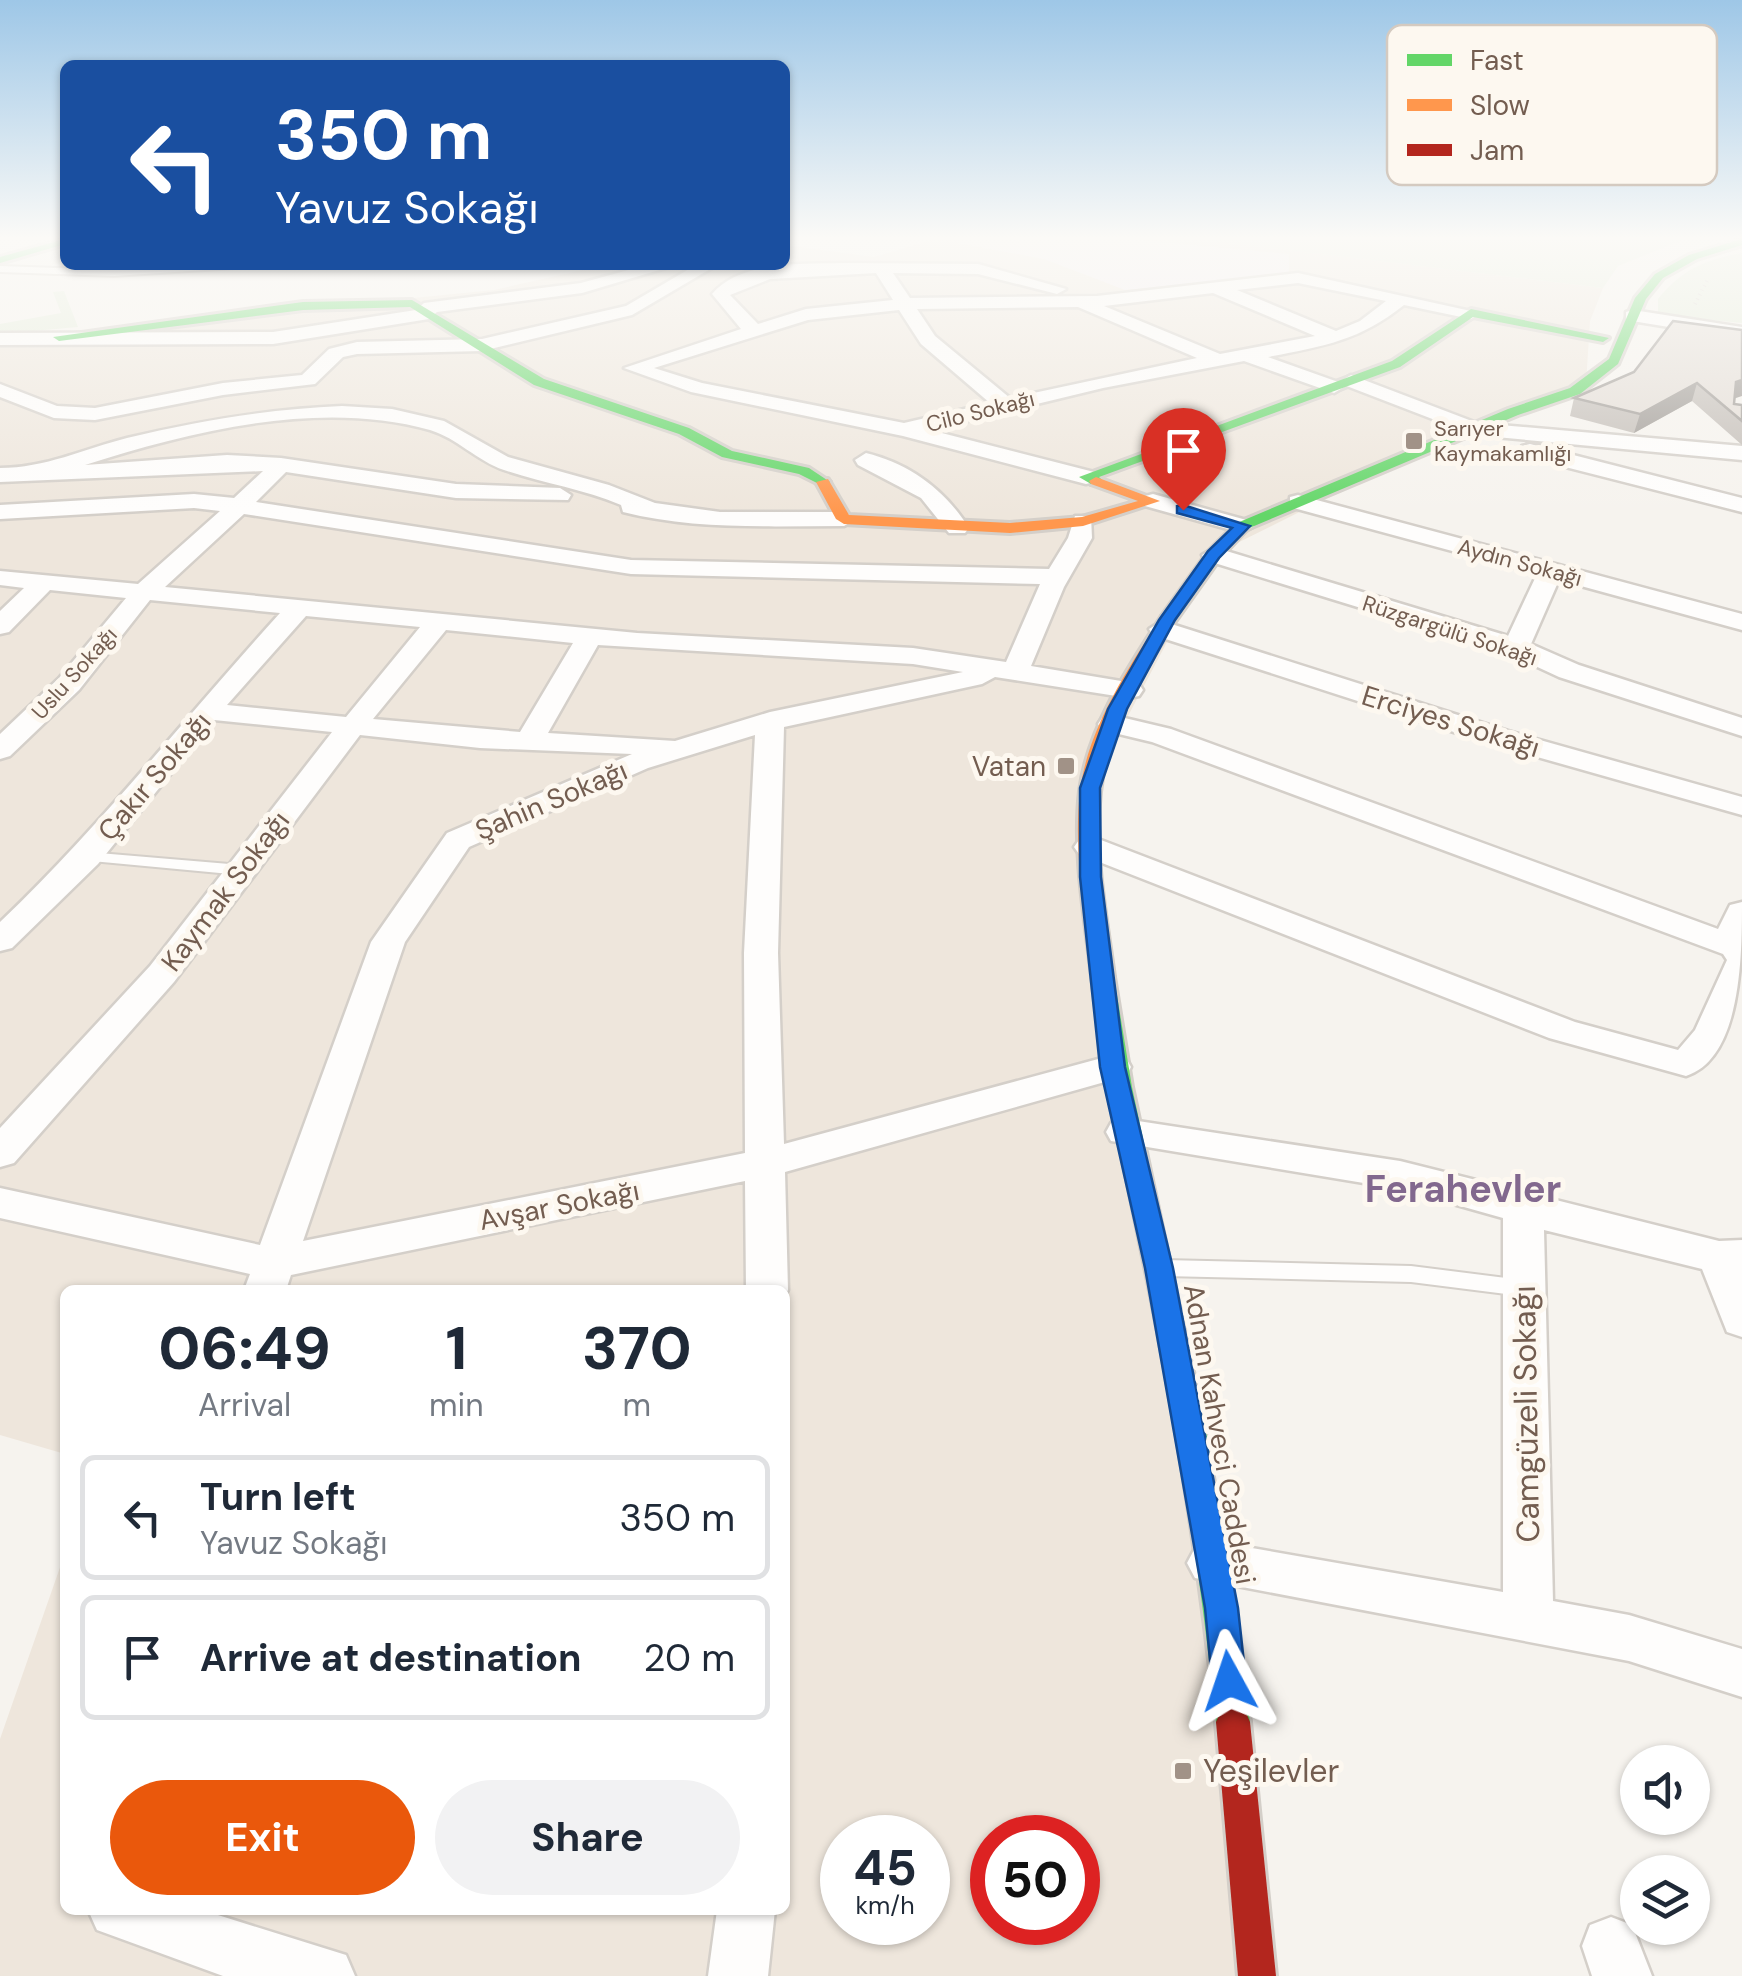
<!DOCTYPE html>
<meta charset="utf-8">
<style>
:root{--surface:#fff;--page:#f2f2f3;--text:#1f2937;--muted:#747a83;--line:#e0e1e3;--accent:#ea580c}
body{margin:0;font-family:"DM Sans",sans-serif;background:var(--page);color:var(--text);height:100vh;display:flex;flex-direction:column;font-size:38px;white-space:nowrap}
*{box-sizing:border-box;margin:0}
p{font-size:32px;color:var(--muted)}
.icon{flex:none;width:55px;height:55px;fill:none;stroke:currentColor;stroke-width:2;stroke-linecap:round;stroke-linejoin:round}
.map{position:relative;flex:1;overflow:hidden}
.panel{position:absolute;left:60px;top:1285px;width:730px;height:630px;display:flex;flex-direction:column;background:var(--surface);border-radius:15px;box-shadow:0 2px 8px #0004}
.panel>*{flex:none}
.hud{position:absolute;left:60px;top:60px;width:730px;height:210px;border-radius:15px;box-shadow:0 2px 8px #0004;background:#1a4fa0;color:#fff;overflow:hidden}
.fabs{position:absolute;left:1620px;top:1745px;display:grid;gap:20px}
.fabs a{display:grid;place-items:center;width:90px;height:90px;border-radius:50%;background:var(--surface);box-shadow:0 2px 8px #0004;font-size:50px}
.speed{position:absolute;left:820px;top:1815px;display:flex;gap:20px;font-size:50px;font-weight:700;text-align:center}
.speed>*{display:grid;place-content:center;width:130px;height:130px;border-radius:50%;background:var(--surface);box-shadow:0 2px 8px #0004;line-height:1}
.speed small{font-size:25px;font-weight:400}
.speed .limit{border:15px solid #d22;background:#fff;color:#111}
.pin{position:absolute;display:grid;place-items:center;width:85px;height:85px;color:#fff;margin:-102px -42px;border-radius:50% 50% 50% 0;rotate:-45deg;box-shadow:0 0 10px #0007}
.pin .icon{rotate:45deg}
.me{position:absolute;width:110px;margin:-55px;rotate:355deg;stroke-linejoin:round;filter:drop-shadow(0 0 8px #0008)}
.turn{display:flex;align-items:center;gap:35px;height:210px;padding:0 50px;font-size:45px}
.turn .icon{width:130px;height:130px;stroke-width:2.5}
.turn b{display:block;font-size:70px;line-height:85px}
.eta{display:flex;justify-content:space-evenly;align-items:center;height:170px;text-align:center}
.eta b{font-size:60px;font-weight:700;line-height:70px}
.primary-button{display:flex;gap:20px;margin-top:auto;padding:20px 50px}
.primary-button a{flex:1;height:115px;border-radius:60px;background:var(--accent);color:#fff;font-size:40px;font-weight:700;line-height:115px;text-align:center}
.primary-button a+a{background:var(--page);color:var(--text)}
ul{padding:0;list-style:none}
li{display:flex;align-items:center;gap:30px;height:125px;margin:0 20px 15px;padding:0 30px;border:5px solid var(--line);border-radius:15px}
li div{flex:1}
li b{display:block;font-size:38px}
li em{font-style:normal}
.map>svg:first-child{display:block}
.residential{fill:#eee6dc;fill-rule:evenodd}
.education{fill:#f3ecf3}
.green{fill:#e4ecda}
.lines{fill:none;stroke-linecap:round;stroke-linejoin:round}
.lane-casing{stroke:#d4cfc9;stroke-width:4}
.street-casing{stroke:#d4cfc9;stroke-width:5}
.fast-casing{stroke:#d4cfc9;stroke-width:6}
.slow-casing{stroke:#d4cfc9;stroke-width:6}
.jam-casing{stroke:#d4cfc9;stroke-width:6}
.path{stroke:#d7d1cd;stroke-width:4;stroke-dasharray:1 4;stroke-linecap:butt}
.lane{fill:#fefdfc;fill-rule:evenodd}
.street{fill:#fefdfc;fill-rule:evenodd}
.fast{fill:#63d668;fill-rule:evenodd}
.slow{fill:#ff974d;fill-rule:evenodd}
.jam{fill:#b3261e;fill-rule:evenodd}
.wall{fill:#c3bdb7}
.shaded-wall{fill:#9f9a95}
.building{fill:#e3dcd5;stroke:#9f9a95;stroke-width:2.5}
.route{fill:#1a73e8;stroke:#114b97;stroke-width:2.5}
.poi-dot{fill:#a19287;stroke:#fdf8f0;stroke-width:4}
.labels{text-anchor:middle;stroke-width:10;stroke-linejoin:round;paint-order:stroke}
.far-street-label{font-size:22px;fill:#735d50;stroke:#fdf8f0}
.far-poi-label{font-size:22px;fill:#735d50;stroke:#fdf8f0;text-anchor:start}
.street-label{font-size:28px;fill:#735d50;stroke:#fdf8f0}
.poi-label{font-size:28px;fill:#735d50;stroke:#fdf8f0;text-anchor:end}
.near-street-label{font-size:32px;fill:#735d50;stroke:#fdf8f0}
.near-poi-label{font-size:32px;fill:#735d50;stroke:#fdf8f0;text-anchor:start}
.district-label{font-size:38px;font-weight:bold;fill:#82688e;stroke:#fdf8f0}
.key{fill:#fdf8f0;stroke:#d4cac0;stroke-width:2.5}
.key-label{font-size:28px;fill:#735d50}
</style>
<div class="map">
<svg width="1742" height="1976" viewBox="0 0 1742 1976">
<rect width="100%" height="100%" fill="#f6f3ee"/>
<!-- residential -->
<path class="residential" d="M935,239H1195L1603,288L1590,321L1586,384L1416,454L1213,555L1090,788L1257,1976H0V1739L65,1553V1910H785V1290H65V1454L0,1435V339L494,290L605,265H785V245L874,257ZM842,1838H928V1922H842ZM992,1838H1078V1922H992Z"/>
<!-- education -->
<path class="education" d="M966,239H1129L1289,254V275L1125,290L1044,259L958,243Z"/>
<!-- green -->
<path class="green" d="M1195,239H1685L1618,266L1603,288Z
M1742,253V323L1658,315V299C1683,269 1704,260 1742,253Z
M64,291L78,327L0,334V324L61,313L53,292Z"/>
<g class="lines">
<!-- lane casing -->
<g class="lane-casing">
<path id="lane" d="M196,265H239L235,268L114,276L0,272V266L114,270Z
M87,852L241,865L249,870L241,875L81,860L79,857Z
M1164,1260L1411,1266L1522,1280L1529,1282L1533,1288L1529,1294L1522,1296L1411,1282L1164,1276L1157,1274L1154,1268L1157,1262Z"/>
</g>
<!-- street casing -->
<g class="street-casing">
<path id="street" d="M844,263L978,264L1066,289L1057,294L978,274L893,273L910,298L1097,296L1298,273L1480,313L1471,319L1404,305C1359,341 1324,346 1268,357L1341,383L1344,387L1334,393L1244,361L1103,388L930,430L1094,472V482L1086,484L903,436L691,392L624,368L741,329L712,294C741,260 803,264 844,263ZM876,273L893,300L806,309L758,324L730,295L770,279ZM1298,283L1386,301L1360,321L1336,331L1237,290ZM1213,293L1315,336L1220,354L1104,306ZM1078,307L1197,358L1010,398L935,336L917,309ZM899,310L921,344L990,403L904,423L702,383L654,368L808,320Z
M647,265H676L582,293L437,312L429,319L273,344L0,345V333L273,332L416,310L424,303L581,283Z
M696,265H717L632,315L482,351L357,354L343,357L315,384L223,395L95,420L54,418L0,397V384L57,406L95,408L223,383L302,375L329,349L357,342L482,339L626,306Z
M1633,310L1742,327V339L1626,320V312Z
M1351,375L1477,423L1742,446V460L1474,435L1344,385L1341,381Z
M342,406L392,409L444,421L508,457L609,485L655,503L720,512H844L856,519L844,526C770,526 694,530 623,512L621,505C583,489 542,483 504,470C477,461 457,438 430,430C320,399 191,431 85,465L227,455L281,458L456,484L560,488L571,495L568,500L456,498L286,472L256,502L631,560L1049,569L1068,538L1075,516H1091L1092,538L1064,587L1031,666L1139,684L1143,690L1139,696L1129,698L995,677L982,684L784,727L778,953L784,1144L1113,1055L1126,1058L1131,1067L1126,1076L785,1172L788,1290L785,1296V1290H746L745,1181L291,1275L286,1290H244L250,1274L0,1218V1188L260,1245L371,942L447,833L632,754L480,748L360,735L174,982L14,1163L0,1167V1128L150,966L332,732L214,720L98,864L12,948L0,951V922C101,826 186,716 280,613L150,600L79,690L10,756L0,759V734L59,678L126,598L50,590L9,632L0,634V611L24,588L0,585V571L138,584L220,511L194,508L0,519V505L194,494L234,498L263,471L0,482V468C45,468 84,449 127,438C199,421 268,409 342,406ZM244,514L631,574L1040,584L1006,662L913,648L637,633L165,587ZM306,616L420,627L346,717L227,705ZM446,630L573,643L520,732L373,719ZM598,645L913,664L963,672L770,712L675,741L548,733ZM755,735L744,953L745,1153L303,1241L405,942L469,847L648,768Z
M1530,444L1742,498V512L1522,456V446Z
M866,453C910,464 945,490 969,528L965,533H949L921,498L858,465L855,460Z
M1153,494L1250,521L1254,526L1242,533L1145,506V496Z
M1298,495L1742,614V630L1559,580L1531,644L1579,665L1742,718V736L1559,677L1507,653L1205,560L1202,555L1214,548L1223,550L1508,636L1537,574L1290,507V497Z
M1162,621L1508,731L1742,797V815L1488,743L1153,635L1149,629Z
M1112,715L1171,729L1718,929L1730,905L1742,902C1742,954 1742,1058 1686,1076L1549,1038L1079,854L1074,847L1079,840H1101L1575,1022L1678,1050L1695,1030L1727,960L1723,954L1152,742L1102,730L1098,724L1102,718Z
M1125,1119L1400,1161L1719,1241L1742,1240V1337L1727,1332L1702,1269L1544,1230L1553,1601L1629,1615L1742,1649V1697L1629,1661L1195,1578L1187,1563L1195,1548L1212,1541L1503,1592V1218L1400,1189L1111,1141L1106,1132L1111,1123Z
M88,1910H202L346,1955L355,1976H223L97,1930Z
M717,1910H775L768,1976H708Z
M1611,1917L1632,1925L1652,1976H1592L1582,1946L1590,1925Z"/>
</g>
<!-- fast casing -->
<g class="fast-casing">
<path id="fast" d="M65,239V244L0,263V257Z
M1742,239V245L1697,259L1663,278L1646,299L1618,364L1580,394L1518,415L1247,529L1220,558L1176,620H1164L1162,616L1208,552L1237,523L1508,409L1570,388L1609,359L1635,298L1655,274L1689,255Z
M412,300L544,379L689,428L732,451L809,468L830,482L823,486L799,474L722,457L679,434L534,385L410,307L303,310L59,341L53,337L303,302Z
M1471,309L1609,338L1603,342L1473,317L1400,367L1099,477L1103,481L1101,484H1091L1079,477L1392,361Z
M1103,970L1114,977L1132,1087L1207,1437L1250,1722L1245,1734L1233,1738L1221,1734L1216,1722C1202,1588 1182,1455 1156,1322C1134,1207 1106,1093 1092,977Z"/>
</g>
<!-- slow casing -->
<g class="slow-casing">
<path id="slow" d="M1096,477L1160,501L1083,526L1010,533L844,524L836,519L816,482L828,479L849,515L1010,523L1082,517L1138,501L1091,484L1089,481Z
M1170,611L1178,616C1146,668 1106,729 1100,792C1093,853 1106,916 1114,977L1103,984L1092,977C1085,916 1073,852 1080,791C1088,728 1128,668 1162,616Z"/>
</g>
<!-- jam casing -->
<g class="jam-casing">
<path id="jam" d="M1233,1706L1245,1710L1250,1722L1276,1976H1238L1216,1722L1221,1710Z"/>
</g>
<!-- path -->
<path class="path" d="M256,266L270,265
M1695,304L1708,279"/>
<!-- lane -->
<use href="#lane" class="lane"/>
<!-- street -->
<use href="#street" class="street"/>
<!-- fast -->
<use href="#fast" class="fast"/>
<!-- slow -->
<use href="#slow" class="slow"/>
<!-- jam -->
<use href="#jam" class="jam"/>
</g>
<!-- wall -->
<path class="wall" d="M1742,330L1734,404L1742,405V445L1692,401L1634,433L1570,416L1574,398Z"/>
<!-- shaded-wall -->
<path class="shaded-wall" d="M1742,380V396L1730,400L1736,382Z
M1697,383L1692,401L1634,433L1640,414Z"/>
<!-- building -->
<path class="building" d="M1673,321L1742,330V380L1736,382L1734,404L1742,405V421L1697,383L1640,414L1574,398L1634,372Z"/>
<!-- sky -->
<linearGradient id="sky" x2="0" y2="1"><stop stop-color="#9ec7e7"/><stop offset="0.46" stop-color="#fbfaf7"/><stop offset="1" stop-color="#fbfaf7" stop-opacity="0"/></linearGradient>
<rect width="1742" height="516" fill="url(#sky)"/>
<!-- route -->
<path class="route" d="M1183,505L1250,526L1219,558L1175,620L1127,709L1100,788L1101,877L1125,1067L1173,1268L1238,1608L1246,1681L1241,1692L1229,1697L1217,1692L1212,1681L1205,1608L1145,1268L1100,1067L1080,877V788L1108,709L1159,620L1208,551L1232,528L1177,513V506Z"/>
<!-- markers -->
<g class="poi-dot">
<rect x="1404" y="431" width="20" height="20" rx="5"/>
<rect x="1056" y="756" width="20" height="20" rx="5"/>
<rect x="1173" y="1761" width="20" height="20" rx="5"/>
</g>
<g class="labels">
<!-- far-street labels -->
<g class="far-street-label">
<text transform="translate(980 411) rotate(-14)" y="8">Cilo Sokağı</text>
<text transform="translate(1520 562) rotate(15)" y="8">Aydın Sokağı</text>
<text transform="translate(1450 630) rotate(18)" y="8">Rüzgargülü Sokağı</text>
<text transform="translate(74 673) rotate(-48)" y="8">Uslu Sokağı</text>
</g>
<!-- far-poi labels -->
<g class="far-poi-label">
<text x="1434" y="436">Sarıyer<tspan x="1434" dy="25">Kaymakamlığı</tspan></text>
</g>
<!-- street labels -->
<g class="street-label">
<text transform="translate(1451 721) rotate(17)" y="10">Erciyes Sokağı</text>
<text transform="translate(154 776) rotate(-50)" y="10">Çakır Sokağı</text>
<text transform="translate(551 800) rotate(-23)" y="10">Şahin Sokağı</text>
<text transform="translate(225 891) rotate(-53)" y="10">Kaymak Sokağı</text>
<text transform="translate(559 1205) rotate(-11)" y="10">Avşar Sokağı</text>
<text transform="translate(1220 1434) rotate(80)" y="10">Adnan Kahveci Caddesi</text>
</g>
<!-- poi labels -->
<g class="poi-label">
<text x="1046" y="776">Vatan</text>
</g>
<!-- near-street labels -->
<g class="near-street-label">
<text transform="translate(1526 1414) rotate(-91)" y="11">Camgüzeli Sokağı</text>
</g>
<!-- near-poi labels -->
<g class="near-poi-label">
<text x="1203" y="1782">Yeşilevler</text>
</g>
<!-- district labels -->
<g class="district-label">
<text x="1463" y="1202">Ferahevler</text>
</g>
</g>
<!-- legend -->
<rect x="1387" y="25" width="330" height="160" rx="15" class="key"/>
<rect x="1407" y="54" width="45" height="12" fill="#63d668"/>
<rect x="1407" y="99" width="45" height="12" fill="#ff974d"/>
<rect x="1407" y="144" width="45" height="12" fill="#b3261e"/>
<g class="key-label">
<text x="1470" y="70">Fast</text>
<text x="1470" y="115">Slow</text>
<text x="1470" y="160">Jam</text>
</g>
</svg>
<div class="fabs">
<a><svg class="icon" aria-label="sound" viewBox="0 0 24 24"><path d="M4 9h4l5-4v14l-5-4H4zM17 9q2 3 0 6"/></svg></a>
<a><svg class="icon" aria-label="layers" viewBox="0 0 24 24"><path d="M12 4l9 5-9 5-9-5zM3 14l9 5 9-5"/></svg></a>
</div>
<div class="speed"><div>45<small>km/h</small></div><div class="limit">50</div></div>
<div class="pin" style="left:1183px;top:510px;background:#d93025"><svg class="icon" aria-label="arrive" viewBox="0 0 24 24"><path d="M6 21V4h12l-3 4 3 4H6"/></svg></div>
<svg class="me" style="left:1229px;top:1681px" viewBox="-20 -20 40 40"><path d="M0-17L14 15 0 8-14 15z" fill="#1a73e8" stroke="#fff" stroke-width="4"/></svg>
<div class="hud">
<div class="turn"><svg class="icon" aria-label="left" viewBox="0 0 24 24"><path d="M17 20v-9H6M10 6l-5 5 5 5"/></svg><div><b>350 m</b>Yavuz Sokağı</div></div>
</div>
<section class="panel">
<div class="eta">
<div><b>06:49</b><p>Arrival</p></div>
<div><b>1</b><p>min</p></div>
<div><b>370</b><p>m</p></div>
</div>
<ul>
<li><svg class="icon" aria-label="left" viewBox="0 0 24 24"><path d="M17 20v-9H6M10 6l-5 5 5 5"/></svg><div><b>Turn left</b><p>Yavuz Sokağı</p></div><em>350 m</em></li>
<li><svg class="icon" aria-label="arrive" viewBox="0 0 24 24"><path d="M6 21V4h12l-3 4 3 4H6"/></svg><div><b>Arrive at destination</b></div><em>20 m</em></li>
</ul>
<div class="primary-button"><a>Exit</a><a>Share</a></div>
</section>
</div>
